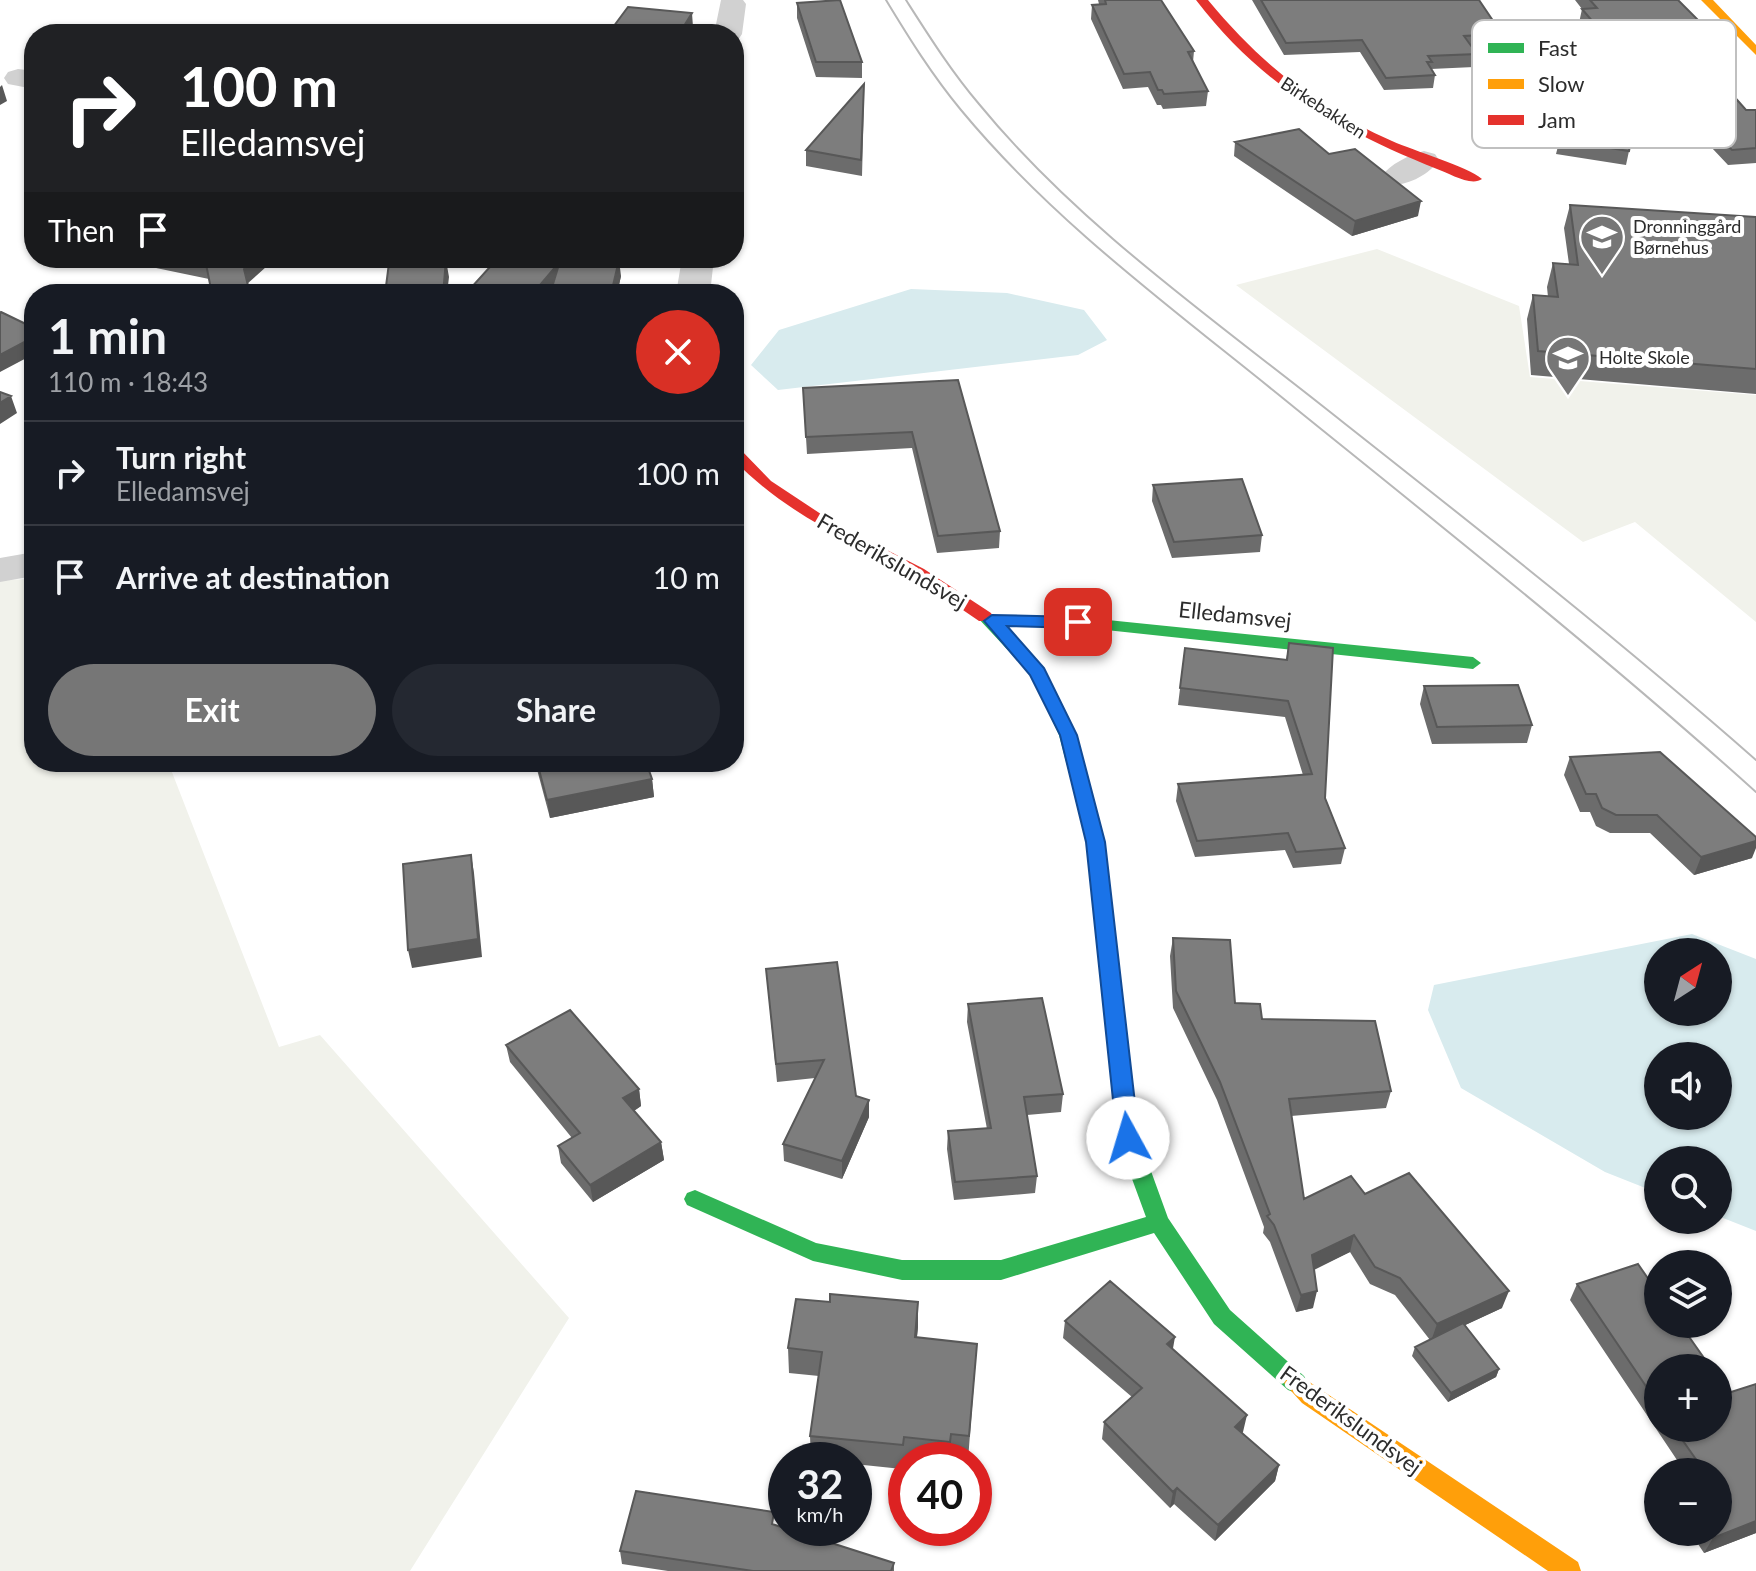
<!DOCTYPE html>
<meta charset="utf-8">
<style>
:root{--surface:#171b24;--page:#242831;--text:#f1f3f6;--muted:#9ea1a6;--line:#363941;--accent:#767676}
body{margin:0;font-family:Lato,sans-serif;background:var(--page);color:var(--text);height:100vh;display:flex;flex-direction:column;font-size:30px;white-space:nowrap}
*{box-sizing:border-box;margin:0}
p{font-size:26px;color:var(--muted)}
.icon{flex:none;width:44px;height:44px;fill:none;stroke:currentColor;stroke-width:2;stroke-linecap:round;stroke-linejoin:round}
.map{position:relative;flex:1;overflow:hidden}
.sheet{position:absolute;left:24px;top:284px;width:720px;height:488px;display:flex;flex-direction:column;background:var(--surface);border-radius:32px;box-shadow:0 2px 6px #0004}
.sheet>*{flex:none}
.hud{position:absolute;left:24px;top:24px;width:720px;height:244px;border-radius:32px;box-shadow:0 2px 6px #0004;background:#202124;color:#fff;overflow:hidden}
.needle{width:52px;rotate:36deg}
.tools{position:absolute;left:1644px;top:938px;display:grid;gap:16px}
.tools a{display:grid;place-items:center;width:88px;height:88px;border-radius:50%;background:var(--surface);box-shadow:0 2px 6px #0004;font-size:40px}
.speed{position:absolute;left:768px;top:1442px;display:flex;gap:16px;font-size:40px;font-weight:700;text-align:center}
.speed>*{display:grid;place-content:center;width:104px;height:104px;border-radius:50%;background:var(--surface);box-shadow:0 2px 6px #0004;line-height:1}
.speed small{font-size:20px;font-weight:400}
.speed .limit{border:12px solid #d22;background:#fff;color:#111}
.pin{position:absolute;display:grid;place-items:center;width:68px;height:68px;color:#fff;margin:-34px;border-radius:16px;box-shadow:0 4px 12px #0006}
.me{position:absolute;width:88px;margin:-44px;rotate:354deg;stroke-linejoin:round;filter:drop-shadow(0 0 6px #0008)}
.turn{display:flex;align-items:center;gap:28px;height:168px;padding:0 24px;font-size:36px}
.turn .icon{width:104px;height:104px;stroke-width:2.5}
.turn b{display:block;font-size:56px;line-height:68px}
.then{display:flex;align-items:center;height:76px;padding:0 24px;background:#0003;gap:16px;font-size:30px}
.round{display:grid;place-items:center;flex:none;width:84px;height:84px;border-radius:42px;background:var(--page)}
.summary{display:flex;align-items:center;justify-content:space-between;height:136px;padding:0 24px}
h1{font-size:48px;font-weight:700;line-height:60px}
.cta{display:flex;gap:16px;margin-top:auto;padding:16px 24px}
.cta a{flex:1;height:92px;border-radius:48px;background:var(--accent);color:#fff;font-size:32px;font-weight:700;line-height:92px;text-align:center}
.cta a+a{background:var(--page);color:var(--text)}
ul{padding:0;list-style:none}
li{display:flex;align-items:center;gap:24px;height:104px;padding:0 24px;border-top:2px solid var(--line)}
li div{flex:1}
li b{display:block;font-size:30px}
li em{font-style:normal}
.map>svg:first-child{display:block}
.green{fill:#f1f2eb}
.water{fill:#d8ebee;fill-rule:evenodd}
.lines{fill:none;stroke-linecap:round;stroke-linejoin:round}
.street{fill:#d1d1d1;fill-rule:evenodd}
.fast{fill:#30b455;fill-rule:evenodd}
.slow{fill:#ff9f0a;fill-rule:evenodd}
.jam{fill:#e5322d;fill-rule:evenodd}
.tram{stroke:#b8b8b8;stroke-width:2}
.wall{fill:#6c6c6c}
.shaded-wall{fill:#585858}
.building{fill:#7d7d7d;stroke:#585858;stroke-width:2}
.route{fill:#1a73e8;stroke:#114b97;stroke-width:2}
.labels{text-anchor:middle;stroke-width:8;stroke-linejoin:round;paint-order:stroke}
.far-street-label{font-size:18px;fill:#2c2c2c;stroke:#fff}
.far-poi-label{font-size:18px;fill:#2c2c2c;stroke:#fff;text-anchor:start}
.street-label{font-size:22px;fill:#2c2c2c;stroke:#fff}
.key{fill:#fff;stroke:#c0c0c0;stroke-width:2}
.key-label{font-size:22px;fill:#2c2c2c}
</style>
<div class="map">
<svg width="1756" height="1571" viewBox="0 0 1756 1571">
<rect width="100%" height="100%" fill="#fff"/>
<!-- green -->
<path class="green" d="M1377,249L1519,306L1530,377L1756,395V622L1635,522L1583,542L1236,285Z
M34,579V762H168L279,1047L320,1035L569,1318L410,1571H0V580Z"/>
<!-- water -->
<path class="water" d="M911,289L1007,293L1084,310L1107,340L1078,355L778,390L751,365L779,330Z
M1692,934L1756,959V1231L1718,1216V1160H1658V1193L1605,1172L1461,1088L1428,1010L1434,985ZM1658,952H1718V1012H1658ZM1658,1056H1718V1116H1658Z"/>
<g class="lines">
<!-- street -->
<path class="street" d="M721,0H743L746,4L742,34L738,40L734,41V34H714Z
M18,69L34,71V89L8,84L4,78L8,72Z
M1424,151L1435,154L1439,160C1428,176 1404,188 1385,184L1381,177C1390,164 1409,155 1424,151Z
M682,258H714L710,294H676Z
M34,552V576L0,582V558Z"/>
<!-- fast -->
<path class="fast" d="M985,612L993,616L1078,617L1473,657L1481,663L1473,669L1078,627L1004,626L1044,668L1077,735L1105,842L1139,1138L1168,1218L1230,1310L1304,1376L1308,1383L1304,1390L1296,1393L1288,1390L1214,1324L1154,1233L1001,1280H902L813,1261L687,1205L684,1199L687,1193L695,1190L816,1243L902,1260H1001L1146,1217L1117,1138L1087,842L1059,735L1031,675L977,617Z"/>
<!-- slow -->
<path class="slow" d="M1701,0H1713L1756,45V55Z
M1296,1373L1578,1562L1581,1571H1548L1302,1403L1284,1383L1288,1376Z"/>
<!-- jam -->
<path class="jam" d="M1196,0H1208C1261,64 1315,107 1392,141C1414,151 1467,166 1482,179C1471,187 1449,173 1437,169C1339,130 1261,85 1196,0Z
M734,446L739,448L771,481L836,524L924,569L991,613L993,617L991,621H979C957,606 935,590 913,577C848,538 788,516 734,460Z"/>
<!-- tram -->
<path class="tram" d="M886,0C909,38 932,75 961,110C1056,225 1180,314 1295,408C1451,534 1607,658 1756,792
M906,0C929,36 951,71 979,104C1074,220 1202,311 1320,404C1467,520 1615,636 1756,760"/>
</g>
<!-- wall -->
<path class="wall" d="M1098,0H1161L1194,51L1193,62L1208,91L1206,106L1163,109L1161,105H1157L1148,87L1123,89L1091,19L1092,5L1099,4Z
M1252,0H1479L1502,34L1499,46L1473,48L1477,54L1474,67L1431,69L1435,75L1433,88L1384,90L1360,52L1284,55Z
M1575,0H1678L1711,33L1707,47L1690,48L1746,110H1756V163L1728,165L1695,130L1666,132L1608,63L1609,59L1579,23L1582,9Z
M797,3L862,62V78L816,77L797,18Z
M864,100L862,176L806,166V150Z
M1568,107L1629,151L1626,165L1556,154Z
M1235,142L1329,154L1418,216L1352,236L1234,156Z
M1570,205L1756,217V394L1531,375L1527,319L1533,295L1548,297L1547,287L1553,263L1569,264L1564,228Z
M51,258H97L86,266Z
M108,258H276L209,279Z
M575,261L621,276L617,294H550L552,288L547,294H469V290Z
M958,380L1000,531L999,548L937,553L912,448L807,454L803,388Z
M1153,485L1262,535L1260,552L1172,558L1152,501Z
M1289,643L1325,798L1345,848L1341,864L1293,868L1285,850L1195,857L1176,801L1178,784L1303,775L1285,717L1178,705L1185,648L1286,660Z
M1424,686L1532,725L1527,743L1432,744L1420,704Z
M1570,757L1752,858L1694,875L1650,833H1610L1596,826L1590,812H1580L1564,775Z
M535,762H646L652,779L654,797L550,818Z
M1173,938L1235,1003L1391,1091L1386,1108L1291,1116L1304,1199L1365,1194L1502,1308L1465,1325L1499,1369L1496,1377L1448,1402L1412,1356L1415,1347L1430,1340L1395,1295L1370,1284L1350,1252L1314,1269L1313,1308L1296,1312L1270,1242L1263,1233L1264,1227L1217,1100L1173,1008L1170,956Z
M766,969L856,1096L869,1100V1117L842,1179L784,1161L783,1144L815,1078L777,1082Z
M968,1004L1063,1094L1061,1112L1027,1115L1037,1176L1035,1193L954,1200L947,1149L948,1131L987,1129L967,1022Z
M506,1045L639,1089L641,1106L634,1111L661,1142L664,1160L593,1202L561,1163L558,1146L572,1138L510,1062Z
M1577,1284L1658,1368V1428H1718L1728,1393L1756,1384V1533L1704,1553L1690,1532H1718V1472H1685L1570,1300Z
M1065,1321L1173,1349L1243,1432L1242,1433L1279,1465L1275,1481L1215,1541L1174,1504L1170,1508L1102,1439L1104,1422L1132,1397L1063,1338Z
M918,1327L917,1337L977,1344L968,1460L950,1458V1460H906L903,1461L902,1469L854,1464V1460H811L810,1436L819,1376L789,1373L788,1348Z
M775,1525L894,1563V1571H668L622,1564L620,1551Z"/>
<!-- shaded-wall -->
<path class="shaded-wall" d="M692,13L693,27L688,34H679Z
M2,85L7,101L0,105V87Z
M1421,201L1418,216L1352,236L1355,221Z
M84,258H97L86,266Z
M256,258H276L247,284L244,269Z
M563,258H578L547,294H535V291Z
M446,260L449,277L447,294H443Z
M619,260L621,276L617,294H611Z
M34,337V354L0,372V355Z
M11,396L17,413L0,424V403Z
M652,779L654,797L550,818L547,800Z
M1756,841V848L1752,858L1694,875L1701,857Z
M471,855L474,873L482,957L412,968L408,950Z
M639,1089L641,1106L626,1116L623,1098Z
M869,1100V1117L842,1179V1161Z
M661,1142L664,1160L593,1202L590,1185Z
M1354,1235L1350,1252L1308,1273L1312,1255Z
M1317,1291L1313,1308L1296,1312L1301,1295Z
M1509,1291L1502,1308L1431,1341L1437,1324Z
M918,1302V1327L914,1362L915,1337Z
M1175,1337L1172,1354L1167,1344Z
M1499,1369L1496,1377L1448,1402L1451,1393Z
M1247,1415L1243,1432L1231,1443L1235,1427Z
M1279,1465L1275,1481L1215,1541L1218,1525Z
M1177,1488L1174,1504L1170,1508L1173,1492Z
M1756,1521V1533L1704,1553L1713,1538Z"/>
<!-- building -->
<path class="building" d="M840,0L862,62H816L797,3Z
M1105,0H1161L1194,51L1188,52L1208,91L1164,94L1162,90H1158L1150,72L1124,74L1092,5L1106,4Z
M1261,0H1479L1502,34L1464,36L1477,54L1428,56L1432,62H1427L1435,75L1386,78L1362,40L1286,43Z
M1590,0H1678L1711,33L1679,34L1746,110H1756V148L1732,150L1699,116L1670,117L1612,49H1616L1582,9L1597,8Z
M628,7L692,13L679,34H608Z
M864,84L861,160L806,150Z
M1638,103L1629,151L1560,140L1568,107Z
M1299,129L1329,154L1355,149L1421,201L1355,221L1235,142Z
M1570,205L1756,217V369L1538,351L1533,295L1558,297L1553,263L1578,265Z
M178,258H256L244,269L250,294H212L206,264Z
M498,258H563L535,291L469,290Z
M446,260L443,294H385L389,263Z
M619,260L611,294H550L560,261Z
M1,312L34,328V337L0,355V313Z
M958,380L1000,531L938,536L912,432L806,437L803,388Z
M0,392L11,396L0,403Z
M1242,479L1262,535L1174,542L1153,485Z
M1289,643L1333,648L1325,798L1345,848L1296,852L1288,833L1197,841L1178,784L1312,774L1288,701L1180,688L1185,648L1287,660Z
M1518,685L1532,725L1437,727L1424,686Z
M1660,752L1756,837V841L1701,857L1657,815H1616L1602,808L1596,794H1586L1570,757Z
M537,762H646L652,779L547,800Z
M471,855L478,939L408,950L403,864Z
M1173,938L1230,940L1235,1003L1260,1004L1262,1019L1375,1021L1391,1091L1289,1099L1304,1199L1351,1176L1365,1194L1409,1173L1509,1291L1437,1324L1400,1278L1375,1267L1354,1235L1312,1255L1317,1291L1301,1295L1274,1225L1267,1216L1270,1214L1220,1082L1176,991Z
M837,962L856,1096L869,1100L842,1161L783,1144L824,1060L776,1064L766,969Z
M1042,998L1063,1094L1024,1097L1037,1176L955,1182L948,1131L991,1128L968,1004Z
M570,1010L639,1089L623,1098L661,1142L590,1185L558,1146L580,1133L506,1045Z
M1638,1264L1658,1293V1324H1680L1711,1368H1658V1404L1577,1284Z
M1110,1281L1175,1337L1167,1344L1247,1415L1235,1427L1279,1465L1218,1525L1177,1488L1173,1492L1104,1422L1142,1388L1065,1321Z
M830,1294L918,1302L915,1337L977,1344L969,1436L951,1434L950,1442L904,1437L903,1445L810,1436L822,1352L788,1348L796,1299L830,1302Z
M1463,1323L1499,1369L1451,1393L1415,1347Z
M1718,1378L1728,1393L1756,1384V1521L1713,1538L1709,1532H1718V1472H1691L1702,1468L1674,1428H1718Z
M636,1491L774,1512L772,1524L894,1563L891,1571H753L620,1551Z"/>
<!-- route -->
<path class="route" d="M992,615L1078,617L1086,622L1078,628L1007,626L1044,668L1077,735L1105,842L1139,1138L1136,1144L1128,1147L1120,1144L1117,1138L1086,842L1060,735L1030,675L984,621Z"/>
<!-- icons -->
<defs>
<g id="school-pin" transform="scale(2.3)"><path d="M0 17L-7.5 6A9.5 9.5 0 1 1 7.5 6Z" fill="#767676" stroke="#fff"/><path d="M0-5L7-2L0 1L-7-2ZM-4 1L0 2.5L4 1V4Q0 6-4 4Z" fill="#fff"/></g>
</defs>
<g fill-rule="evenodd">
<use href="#school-pin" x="1602" y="237"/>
<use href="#school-pin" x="1568" y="358"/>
</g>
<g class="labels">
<!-- far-street labels -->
<g class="far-street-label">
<text transform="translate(1323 108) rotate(33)" y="6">Birkebakken</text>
</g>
<!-- far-poi labels -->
<g class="far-poi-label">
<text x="1633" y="233">Dronninggård<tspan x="1633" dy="21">Børnehus</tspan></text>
<text x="1599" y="364">Holte Skole</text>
</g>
<!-- street labels -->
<g class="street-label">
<text transform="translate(892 561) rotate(30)" y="8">Frederikslundsvej</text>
<text transform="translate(1235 615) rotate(6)" y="8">Elledamsvej</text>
<text transform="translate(1351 1420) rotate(36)" y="8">Frederikslundsvej</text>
</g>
</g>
<!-- legend -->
<rect x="1472" y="20" width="264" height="128" rx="12" class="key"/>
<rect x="1488" y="43" width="36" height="10" fill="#30b455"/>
<rect x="1488" y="79" width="36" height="10" fill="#ff9f0a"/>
<rect x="1488" y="115" width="36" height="10" fill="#e5322d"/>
<g class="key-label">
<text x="1538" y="56">Fast</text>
<text x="1538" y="92">Slow</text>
<text x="1538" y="128">Jam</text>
</g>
</svg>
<div class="tools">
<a><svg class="needle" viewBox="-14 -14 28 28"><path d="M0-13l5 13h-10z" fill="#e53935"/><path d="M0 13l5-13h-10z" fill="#9ea1a6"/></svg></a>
<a><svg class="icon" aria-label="sound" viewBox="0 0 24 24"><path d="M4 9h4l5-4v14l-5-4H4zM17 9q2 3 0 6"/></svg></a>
<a><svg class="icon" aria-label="search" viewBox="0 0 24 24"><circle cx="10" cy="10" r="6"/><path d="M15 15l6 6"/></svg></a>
<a><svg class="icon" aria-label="layers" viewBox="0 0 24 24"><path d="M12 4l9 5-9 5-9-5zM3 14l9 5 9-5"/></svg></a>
<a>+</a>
<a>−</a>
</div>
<div class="speed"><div>32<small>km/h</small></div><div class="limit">40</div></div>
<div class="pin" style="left:1078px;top:622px;background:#d93025"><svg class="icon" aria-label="arrive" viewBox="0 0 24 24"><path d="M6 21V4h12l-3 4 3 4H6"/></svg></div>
<svg class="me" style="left:1128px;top:1138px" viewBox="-20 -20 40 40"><circle r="19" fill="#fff"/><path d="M0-13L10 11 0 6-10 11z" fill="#1a73e8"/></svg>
<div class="hud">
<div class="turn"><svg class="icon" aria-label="right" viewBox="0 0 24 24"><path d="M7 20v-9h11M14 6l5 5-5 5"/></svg><div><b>100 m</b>Elledamsvej</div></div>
<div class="then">Then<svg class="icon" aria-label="arrive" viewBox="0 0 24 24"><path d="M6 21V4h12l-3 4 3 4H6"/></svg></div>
</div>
<section class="sheet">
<div class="summary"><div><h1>1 min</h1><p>110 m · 18:43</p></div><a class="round" style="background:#d93025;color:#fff"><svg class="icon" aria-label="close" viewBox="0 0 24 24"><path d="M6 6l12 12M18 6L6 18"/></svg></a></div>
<ul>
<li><svg class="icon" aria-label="right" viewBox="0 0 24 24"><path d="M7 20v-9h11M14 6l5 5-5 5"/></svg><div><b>Turn right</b><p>Elledamsvej</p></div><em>100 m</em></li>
<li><svg class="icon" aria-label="arrive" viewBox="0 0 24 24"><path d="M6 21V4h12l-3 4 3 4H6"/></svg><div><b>Arrive at destination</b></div><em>10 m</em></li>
</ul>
<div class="cta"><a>Exit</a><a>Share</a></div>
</section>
</div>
